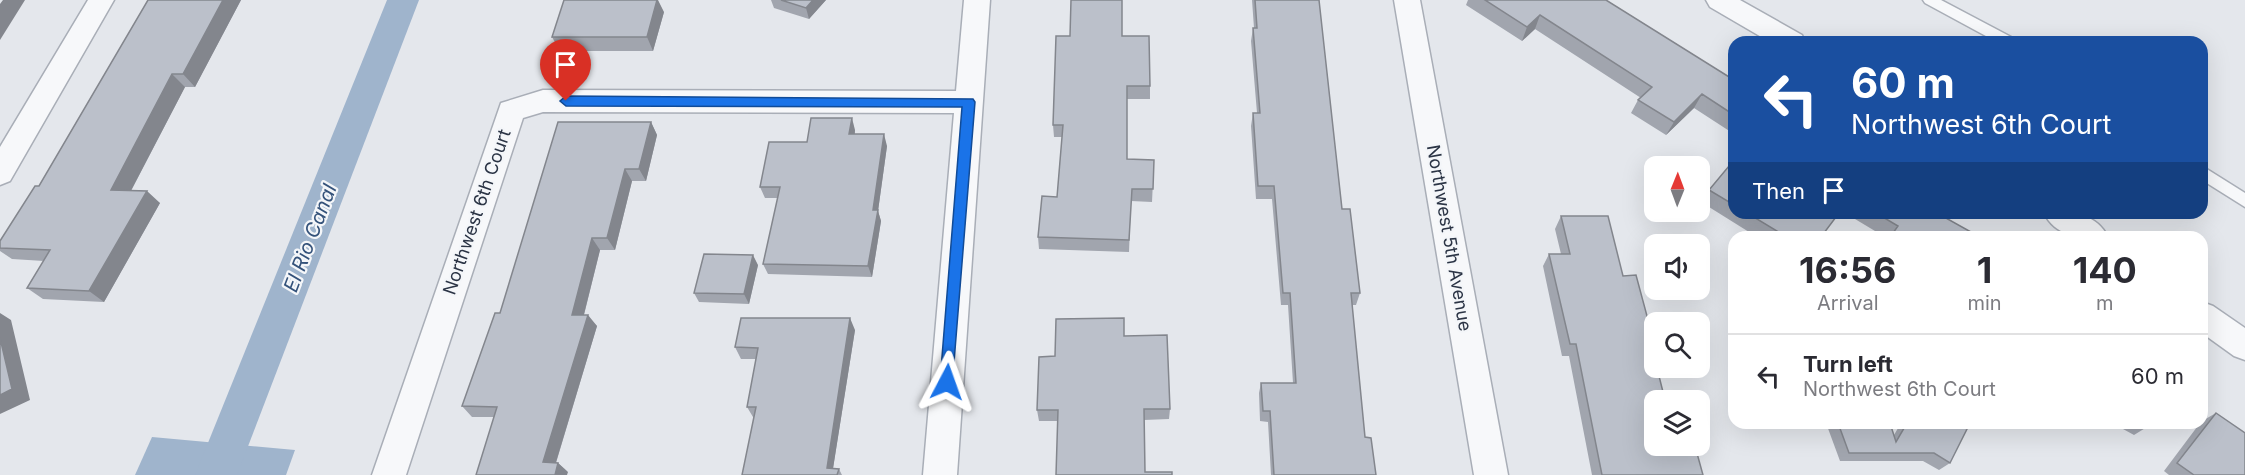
<!DOCTYPE html>
<style>
:root{--surface:#fff;--page:#f7f7f7;--text:#2b2b33;--muted:#7c7c81;--line:#e1e1e2}
body{margin:0;font-family:Inter,sans-serif;background:var(--page);color:var(--text);height:100vh;display:flex;flex-direction:column;font-size:22px;white-space:nowrap}
*{box-sizing:border-box;margin:0}
p{font-size:20px;color:var(--muted)}
.icon{flex:none;width:33px;height:33px;fill:none;stroke:currentColor;stroke-width:2;stroke-linecap:round;stroke-linejoin:round}
.map{position:relative;flex:1;overflow:hidden}
.details{position:absolute;left:1728px;top:231px;width:480px;height:198px;display:flex;flex-direction:column;background:var(--surface);border-radius:18px;box-shadow:0 6px 24px #0002}
.details>*{flex:none}
.top-card{position:absolute;left:1728px;top:36px;width:480px;height:183px;border-radius:18px;box-shadow:0 6px 24px #0002;background:#1a4fa0;color:#fff;overflow:hidden}
.needle{width:39px;rotate:1deg}
.buttons{position:absolute;left:1644px;top:156px;display:grid;gap:12px}
.buttons a{display:grid;place-items:center;width:66px;height:66px;border-radius:12px;background:var(--surface);box-shadow:0 6px 24px #0002;font-size:30px}
.pin{position:absolute;display:grid;place-items:center;width:51px;height:51px;color:#fff;margin:-62px -26px;border-radius:50% 50% 50% 0;rotate:-45deg;box-shadow:0 0 6px #0007}
.pin .icon{rotate:45deg}
.me{position:absolute;width:66px;margin:-33px;rotate:4deg;stroke-linejoin:round;filter:drop-shadow(0 0 4px #0008)}
.turn{display:flex;align-items:center;gap:21px;height:126px;padding:0 24px;font-size:27px}
.turn .icon{width:78px;height:78px;stroke-width:2.5}
.turn b{display:block;font-size:42px;line-height:51px}
.then{display:flex;align-items:center;height:57px;padding:0 24px;background:#0003;gap:12px;font-size:22px}
.eta{display:flex;justify-content:space-evenly;align-items:center;height:102px;text-align:center}
.eta b{font-size:36px;font-weight:700;line-height:42px}
ul{padding:0;list-style:none}
li{display:flex;align-items:center;gap:18px;height:84px;padding:0 24px;border-top:2px solid var(--line)}
li div{flex:1}
li b{display:block;font-size:22px}
li em{font-style:normal}
.map>svg:first-child{display:block}
.water{fill:#9fb4cc}
.lines{fill:none;stroke-linecap:round;stroke-linejoin:round}
.canal{fill:#9fb4cc;fill-rule:evenodd}
.service-casing{stroke:#a9aeb7;stroke-width:3}
.minor-casing{stroke:#a9aeb7;stroke-width:3}
.service{fill:#f7f8fa;fill-rule:evenodd}
.minor{fill:#f7f8fa;fill-rule:evenodd}
.wall{fill:#a1a5ae}
.shaded-wall{fill:#83868d}
.building{fill:#bbc0ca;stroke:#83868d;stroke-width:1.5}
.route{fill:#1a73e8;stroke:#114b97;stroke-width:1.5}
.labels{text-anchor:middle;stroke-width:4.5;stroke-linejoin:round;paint-order:stroke}
.street-label{font-size:18px;fill:#2b3445;stroke:#f4f6f9}
.water-label{font-size:20px;font-style:italic;fill:#34527a;stroke:#f4f6f9}
</style>
<div class="map">
<svg width="2245" height="475" viewBox="0 0 2245 475">
<rect width="100%" height="100%" fill="#e4e7ec"/>
<!-- water -->
<path class="water" d="M152,437L295,450L286,475H135Z"/>
<g class="lines">
<!-- canal -->
<path class="canal" d="M387,0H419L237,475H195Z"/>
<!-- service casing -->
<g class="service-casing">
<path id="service" d="M1923,0H1941L2013,38L2015,42H1997L1925,3Z
M2202,166L2245,193V207L2202,180Z"/>
</g>
<!-- minor casing -->
<g class="minor-casing">
<path id="minor" d="M88,0H114L10,181L0,185V147Z
M964,0H990L957,475H923L954,113L543,112L523,118L406,475H372L501,103L543,90L956,91Z
M1394,0H1420L1508,475H1474Z
M1706,0H1740L1802,35L1805,42H1770L1710,7Z
M2044,213C2070,213 2095,211 2108,237C2082,237 2057,239 2044,213Z
M2202,302L2213,306L2245,328V360L2234,356L2202,333Z"/>
</g>
<!-- service -->
<use href="#service" class="service"/>
<!-- minor -->
<use href="#minor" class="minor"/>
</g>
<!-- wall -->
<path class="wall" d="M148,0H241L195,87H185L131,191L160,203L104,302L43,299L27,288L44,261L12,259L0,251V241L39,186Z
M771,0H826L809,19L774,8Z
M1252,0H1319L1342,209L1360,293L1356,305H1352L1365,437L1376,475H1271L1268,422L1260,421L1259,393L1261,383H1293L1288,305H1281L1272,199H1256L1251,126L1253,113H1257L1251,41L1253,28H1254Z
M1468,0H1606L1734,80V134L1694,108L1666,135L1631,113L1638,100L1641,98L1535,29L1522,41L1466,5Z
M664,12L653,51H560L552,37Z
M1070,36H1122L1150,86V99H1127V159L1154,160L1152,202L1131,201L1129,252L1039,249L1038,237L1057,197L1062,137H1054L1053,125Z
M651,122L657,135L646,181H632L615,250H600L584,315L597,326L556,463H558L568,472L494,417H472L462,406L500,313Z
M855,130V134L887,146L878,211L881,221L872,277L768,274L763,264L778,198H765L760,187L807,142Z
M1734,160V213H1839L1821,237H1757L1701,202L1709,190Z
M1845,213H1937L1980,237H1885Z
M1561,216L1623,276L1654,342V345L1652,347L1654,400L1703,475H1592L1569,356H1562L1543,266L1549,254H1561L1555,229Z
M758,265L749,304L699,302L694,293Z
M855,330L833,468L839,469L842,475H742L754,417H753L747,407L756,359H741L735,347Z
M1124,336L1170,409L1169,419L1144,420L1056,475L1058,421H1039L1037,410L1055,356Z
M2216,413L2245,475H2169L2164,471L2200,423H2202V421Z
M1826,423H1890L1894,435L1901,423H1957L1950,463L1939,470L1923,461H1840Z
M2112,423H2149L2147,427L2134,435Z"/>
<!-- shaded-wall -->
<path class="shaded-wall" d="M3,0H25L0,40V4Z
M223,0H241L195,87L183,74Z
M657,0H658L664,12L653,51L647,37Z
M813,0H826L809,19L806,8Z
M1540,15L1535,29L1522,41L1527,27Z
M172,74L185,87L125,202L111,190Z
M1702,94L1694,108L1666,135L1674,122Z
M852,118L855,130L853,146L849,134Z
M651,122L657,135L646,181L639,169Z
M884,134L887,146L878,211L881,221L872,277L868,266L873,210Z
M625,169L632,181L615,250L607,238Z
M147,191L160,203L104,302L89,291Z
M592,238L600,250L581,326L572,315Z
M753,255L758,265L749,304L744,294Z
M0,313L11,320L30,400L0,414Z
M588,315L597,326L553,472L543,462Z
M850,318L855,330L832,475L827,468Z
M558,463L568,472L567,475H555Z"/>
<!-- building -->
<path class="building" d="M148,0H223L183,74H172L111,190L147,191L89,291L27,288L50,250L0,248V241L35,186H39Z
M564,0H657L647,37H552Z
M781,0H813L806,8Z
M1071,0H1122V36H1149L1150,86H1127V159L1154,160L1153,189H1132L1129,240L1038,237L1042,196L1057,197L1063,125H1053L1056,36H1070Z
M1255,0H1319L1342,209H1350L1360,293H1351L1365,437L1371,438L1376,475H1274L1270,411H1263L1261,383H1296L1290,293H1283L1274,186H1258L1253,113H1260L1253,28H1257Z
M1485,0H1606L1734,80V115L1702,94L1674,122L1638,100L1652,87L1540,15L1527,27Z
M811,118H852L849,134H884L873,210H878L868,266L763,264L780,187H760L769,142H807Z
M558,122H651L639,169H625L607,238H592L572,315H588L543,462L558,463L555,475H476L497,407L462,406L495,313H500Z
M1734,160V205L1709,190Z
M1747,213H1839L1821,237H1787Z
M1876,213H1937L1980,237H1899L1893,233L1898,226Z
M1561,216H1608L1623,276L1636,275L1654,342V344H1652L1654,356V368H1657L1665,400H1654V446H1695L1703,475H1602L1576,344H1570L1549,254H1570Z
M704,254L753,255L744,294L694,293Z
M741,318H850L827,468L839,469L837,475H742L756,407H747L758,348L735,347Z
M1124,318V336L1167,335L1170,409H1144L1145,472H1172V475H1056L1058,410H1037L1039,357L1055,356L1056,319Z
M0,338L12,389L0,395Z
M2216,413L2245,433V475H2194L2177,463Z
M1838,423H1890L1896,442L1907,423H1957L1967,429L1950,463L1934,453H1849Z
M2140,423H2149L2147,427Z"/>
<!-- route -->
<path class="route" d="M566,96L973,99L975,102L952,387L947,389L940,382L962,107L566,106L560,101Z"/>
<g class="labels">
<!-- street labels -->
<g class="street-label">
<text transform="translate(477 212) rotate(-71)" y="6">Northwest 6th Court</text>
<text transform="translate(1449 238) rotate(80)" y="6">Northwest 5th Avenue</text>
</g>
<!-- water labels -->
<g class="water-label">
<text transform="translate(310 238) rotate(-69)" y="7">El Rio Canal</text>
</g>
</g>
</svg>
<div class="buttons">
<a><svg class="needle" viewBox="-14 -14 28 28"><path d="M0-13l5 13h-10z" fill="#e53935"/><path d="M0 13l5-13h-10z" fill="#7c7c81"/></svg></a>
<a><svg class="icon" aria-label="sound" viewBox="0 0 24 24"><path d="M4 9h4l5-4v14l-5-4H4zM17 9q2 3 0 6"/></svg></a>
<a><svg class="icon" aria-label="search" viewBox="0 0 24 24"><circle cx="10" cy="10" r="6"/><path d="M15 15l6 6"/></svg></a>
<a><svg class="icon" aria-label="layers" viewBox="0 0 24 24"><path d="M12 4l9 5-9 5-9-5zM3 14l9 5 9-5"/></svg></a>
</div>
<div class="pin" style="left:566px;top:101px;background:#d93025"><svg class="icon" aria-label="arrive" viewBox="0 0 24 24"><path d="M6 21V4h12l-3 4 3 4H6"/></svg></div>
<svg class="me" style="left:947px;top:382px" viewBox="-20 -20 40 40"><path d="M0-17L14 15 0 8-14 15z" fill="#1a73e8" stroke="#fff" stroke-width="4"/></svg>
<div class="top-card">
<div class="turn"><svg class="icon" aria-label="left" viewBox="0 0 24 24"><path d="M17 20v-9H6M10 6l-5 5 5 5"/></svg><div><b>60 m</b>Northwest 6th Court</div></div>
<div class="then">Then<svg class="icon" aria-label="arrive" viewBox="0 0 24 24"><path d="M6 21V4h12l-3 4 3 4H6"/></svg></div>
</div>
<section class="details">
<div class="eta">
<div><b>16:56</b><p>Arrival</p></div>
<div><b>1</b><p>min</p></div>
<div><b>140</b><p>m</p></div>
</div>
<ul>
<li><svg class="icon" aria-label="left" viewBox="0 0 24 24"><path d="M17 20v-9H6M10 6l-5 5 5 5"/></svg><div><b>Turn left</b><p>Northwest 6th Court</p></div><em>60 m</em></li>
</ul>
</section>
</div>
